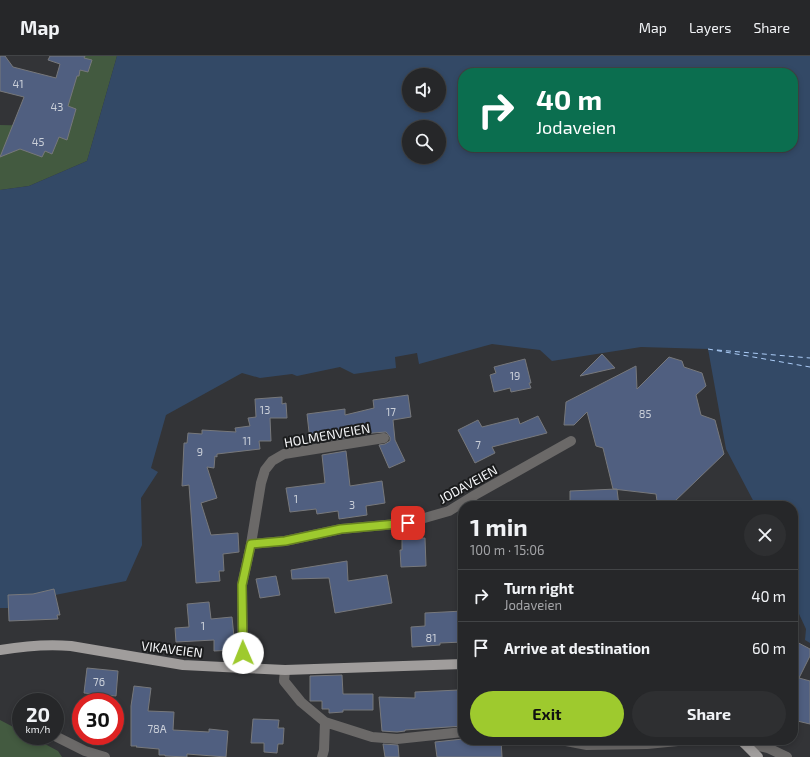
<!DOCTYPE html>
<meta charset="utf-8">
<style>
:root{--surface:#262729;--page:#2e2f31;--text:#f1f3f6;--muted:#a4a5a8;--line:#424446;--accent:#9eca2e}
body{margin:0;font-family:"Exo 2",sans-serif;background:var(--page);color:var(--text);height:100vh;display:flex;flex-direction:column;font-size:15px;white-space:nowrap}
*{box-sizing:border-box;margin:0}
p{font-size:13px;color:var(--muted)}
.icon{flex:none;width:22px;height:22px;fill:none;stroke:currentColor;stroke-width:2;stroke-linecap:round;stroke-linejoin:round}
.map{position:relative;flex:1;overflow:hidden}
.details{position:absolute;left:458px;top:445px;width:340px;height:244px;display:flex;flex-direction:column;background:var(--surface);border-radius:16px;box-shadow:0 2px 6px #0003,0 0 0 1px var(--line)}
.details>*{flex:none}
.banner{position:absolute;left:458px;top:12px;width:340px;height:84px;border-radius:16px;box-shadow:0 2px 6px #0003,0 0 0 1px var(--line);background:#0b6e4f;color:#fff;overflow:hidden}
.fabs{position:absolute;left:402px;top:12px;display:grid;gap:8px}
.fabs a{display:grid;place-items:center;width:44px;height:44px;border-radius:50%;background:var(--surface);box-shadow:0 2px 6px #0003,0 0 0 1px var(--line);font-size:20px}
.speed{position:absolute;left:12px;top:637px;display:flex;gap:8px;font-size:20px;font-weight:700;text-align:center}
.speed>*{display:grid;place-content:center;width:52px;height:52px;border-radius:50%;background:var(--surface);box-shadow:0 2px 6px #0003,0 0 0 1px var(--line);line-height:1}
.speed small{font-size:10px;font-weight:400}
.speed .limit{border:6px solid #d22;background:#fff;color:#111}
.pin{position:absolute;display:grid;place-items:center;width:34px;height:34px;color:#fff;margin:-17px;border-radius:8px;box-shadow:0 2px 6px #0006}
.me{position:absolute;width:44px;margin:-22px;rotate:359deg;stroke-linejoin:round;filter:drop-shadow(0 0 3px #0008)}
.turn{display:flex;align-items:center;gap:14px;height:84px;padding:0 12px;font-size:18px}
.turn .icon{width:52px;height:52px;stroke-width:2.5}
.turn b{display:block;font-size:28px;line-height:34px}
.round{display:grid;place-items:center;flex:none;width:42px;height:42px;border-radius:21px;background:var(--page)}
.overview{display:flex;align-items:center;justify-content:space-between;height:68px;padding:0 12px}
h1{font-size:24px;font-weight:700;line-height:30px}
.cta{display:flex;gap:8px;margin-top:auto;padding:8px 12px}
.cta a{flex:1;height:46px;border-radius:24px;background:var(--accent);color:#111;font-size:16px;font-weight:700;line-height:46px;text-align:center}
.cta a+a{background:var(--page);color:var(--text)}
ul{padding:0;list-style:none}
li{display:flex;align-items:center;gap:12px;height:52px;padding:0 12px;border-top:1px solid var(--line)}
li div{flex:1}
li b{display:block;font-size:15px}
li em{font-style:normal}
header{display:flex;align-items:center;gap:24px;box-sizing:border-box;height:56px;padding:0 20px;background:var(--surface);border-bottom:1px solid var(--line)}
header strong{font-size:19px}
nav{display:flex;gap:22px;margin-inline-start:auto;font-size:14px}
.map>svg:first-child{display:block}
.green{fill:#435a40}
.water{fill:#334966;fill-rule:evenodd}
.lines{fill:none;stroke-linecap:round;stroke-linejoin:round}
.ferry{stroke:#accdf8;stroke-width:1;stroke-dasharray:5 4;stroke-linecap:butt}
.building{fill:#505f80;stroke:#77787b}
.minor{stroke:#6b6968;stroke-width:10}
.major{stroke:#a09d9c;stroke-width:10}
.route-casing{stroke:#67831e;stroke-width:10}
.route{stroke:#9eca2e;stroke-width:7}
.labels{text-anchor:middle;stroke-width:4;stroke-linejoin:round;paint-order:stroke}
.number-label{font-size:11px;fill:#cbd0d9}
.street-label{font-size:13px;fill:#f4f5f7;stroke:#1b1c1d}
</style>
<header>
<strong>Map</strong>
<nav><a>Map</a><a>Layers</a><a>Share</a></nav>
</header>
<div class="map">
<svg width="810" height="701" viewBox="0 0 810 701">
<rect width="100%" height="100%" fill="#333437"/>
<!-- green -->
<path class="green" d="M80,0H117L87,105L29,130L0,134V69L45,70Z
M0,664L21,675V680H30L58,695L62,701H0Z"/>
<!-- water -->
<path class="water" d="M117,0H810V587L805,584L806,573L793,545V450H756L726,393L708,293L641,291L552,305L540,294L492,288L419,308L417,297L395,301L396,312L354,318L340,311L297,320L292,318L260,322L242,317L166,359L151,412L158,416L141,442L142,489L126,525L55,539L27,547L8,540L9,552H0V134L29,130L87,105ZM463,17H793V91H463ZM409,19H439V49H409ZM409,71H439V101H409Z"/>
<g class="lines">
<!-- ferry -->
<path class="ferry" d="M708,293L810,311
M717,294L810,302"/>
</g>
<!-- building -->
<path class="building" d="M0,0H5L13,11L56,22L60,8L48,4L50,0H85L84,2L92,4L88,16L80,14L79,20H77L68,50L76,53L67,84L59,81L52,98L45,95L42,101L20,93L0,101L24,41L0,35Z
M602,298L615,312L580,320Z
M669,301L682,305L684,311L702,317L706,330L696,339L701,359L715,364L724,398L673,447L657,445L656,438L613,433L603,392L596,390L587,356L574,369H564L566,346L636,310L637,333Z
M525,303L531,327H529L531,332L511,336L510,332L494,336L490,319L496,317L494,311Z
M408,339L411,361L393,364L395,384L405,405L389,412L379,389L385,388L390,385V381L386,376L373,377L320,386V384L310,385L307,358L345,353V359L374,352L373,344Z
M282,341V348L286,347L287,362H270L271,385H259L260,393L217,398V401L215,400L214,412L207,411L217,442L201,447L211,479L238,477L239,496L223,498L224,515H219L220,525L196,527L189,429L182,430L184,387H187L188,377L202,378V374L236,376L235,372L250,370L248,362L256,361L255,343Z
M538,360L547,377L492,391L495,397L475,407L458,374L478,364L482,371L518,362L520,368Z
M346,395L350,430L382,425L385,447L366,450L367,459L339,463L338,455L317,458L316,453L290,456L286,432L325,427L322,399Z
M617,433L619,450H570V435Z
M425,482L426,510L401,511L400,494H402V483Z
M347,505L348,525L387,519L392,547L335,557L329,522L292,523L291,514Z
M276,520L280,539L260,542L256,523Z
M54,533L60,559H57L58,563L9,565L8,539L33,538Z
M209,546L211,563L232,561L234,581H232L233,594L214,595V584L176,586L175,572L189,571L187,548Z
M463,555V586L440,587V589L412,591L411,571L425,570V557Z
M793,584L810,593V600L799,622L810,625V668L793,664Z
M87,612L118,615L116,640L84,637Z
M342,619L343,638H373V654H343V656L329,657V653H322V645H310V620Z
M134,630L151,632L148,655L174,656L173,674L209,676V673L228,675L226,701L187,698V701L165,700V699H159V693L136,691L137,690H131V650Z
M459,634V649L463,648V670L405,674V675L397,676L382,675L379,641L415,642V636Z
M253,663L279,664L278,672H284L283,688H278L277,697L264,696V687H251Z
M463,683V684H501L502,701H437L435,686Z
M383,688L398,689L399,701H385Z"/>
<g class="lines">
<!-- minor -->
<path class="minor" d="M251,488L285,485L341,473L407,467L449,455L475,439L571,385
M243,612L242,529L251,488L261,427L265,414L272,405L284,398L384,382
M285,614L284,625L301,646L325,666L372,681L397,683L463,676
M55,680L85,695L105,701
M561,684L587,689L647,688L688,684
M744,687L768,692L787,701
M322,701L324,694L325,666"/>
<!-- major -->
<path class="major" d="M0,594C24,590 47,588 71,590L183,609L243,612L285,614L463,608
M741,684L758,701"/>
</g>
<g class="lines">
<!-- route casing -->
<g class="route-casing">
<path id="route" d="M243,597L242,529L251,488L285,485L341,473L408,467"/>
</g>
<!-- route -->
<use href="#route" class="route"/>
</g>
<g class="labels">
<!-- number labels -->
<g class="number-label">
<text x="18" y="32">41</text>
<text x="57" y="55">43</text>
<text x="38" y="90">45</text>
<text x="515" y="324">19</text>
<text x="265" y="358">13</text>
<text x="391" y="360">17</text>
<text x="645" y="362">85</text>
<text x="247" y="389">11</text>
<text x="478" y="393">7</text>
<text x="200" y="400">9</text>
<text x="296" y="447">1</text>
<text x="352" y="453">3</text>
<text x="203" y="574">1</text>
<text x="431" y="586">81</text>
<text x="99" y="630">76</text>
<text x="157" y="677">78A</text>
</g>
<!-- street labels -->
<g class="street-label">
<text transform="translate(327 379) rotate(-10)" y="5">HOLMENVEIEN</text>
<text transform="translate(468 428) rotate(-29)" y="5">JODAVEIEN</text>
<text transform="translate(172 593) rotate(7)" y="5">VIKAVEIEN</text>
</g>
</g>
</svg>
<div class="fabs">
<a><svg class="icon" aria-label="sound" viewBox="0 0 24 24"><path d="M4 9h4l5-4v14l-5-4H4zM17 9q2 3 0 6"/></svg></a>
<a><svg class="icon" aria-label="search" viewBox="0 0 24 24"><circle cx="10" cy="10" r="6"/><path d="M15 15l6 6"/></svg></a>
</div>
<div class="speed"><div>20<small>km/h</small></div><div class="limit">30</div></div>
<div class="pin" style="left:408px;top:467px;background:#d93025"><svg class="icon" aria-label="arrive" viewBox="0 0 24 24"><path d="M6 21V4h12l-3 4 3 4H6"/></svg></div>
<svg class="me" style="left:243px;top:597px" viewBox="-20 -20 40 40"><circle r="19" fill="#fff"/><path d="M0-13L10 11 0 6-10 11z" fill="#9eca2e"/></svg>
<div class="banner">
<div class="turn"><svg class="icon" aria-label="right" viewBox="0 0 24 24"><path d="M7 20v-9h11M14 6l5 5-5 5"/></svg><div><b>40 m</b>Jodaveien</div></div>
</div>
<section class="details">
<div class="overview"><div><h1>1 min</h1><p>100 m · 15:06</p></div><a class="round"><svg class="icon" aria-label="close" viewBox="0 0 24 24"><path d="M6 6l12 12M18 6L6 18"/></svg></a></div>
<ul>
<li><svg class="icon" aria-label="right" viewBox="0 0 24 24"><path d="M7 20v-9h11M14 6l5 5-5 5"/></svg><div><b>Turn right</b><p>Jodaveien</p></div><em>40 m</em></li>
<li><svg class="icon" aria-label="arrive" viewBox="0 0 24 24"><path d="M6 21V4h12l-3 4 3 4H6"/></svg><div><b>Arrive at destination</b></div><em>60 m</em></li>
</ul>
<div class="cta"><a>Exit</a><a>Share</a></div>
</section>
</div>
